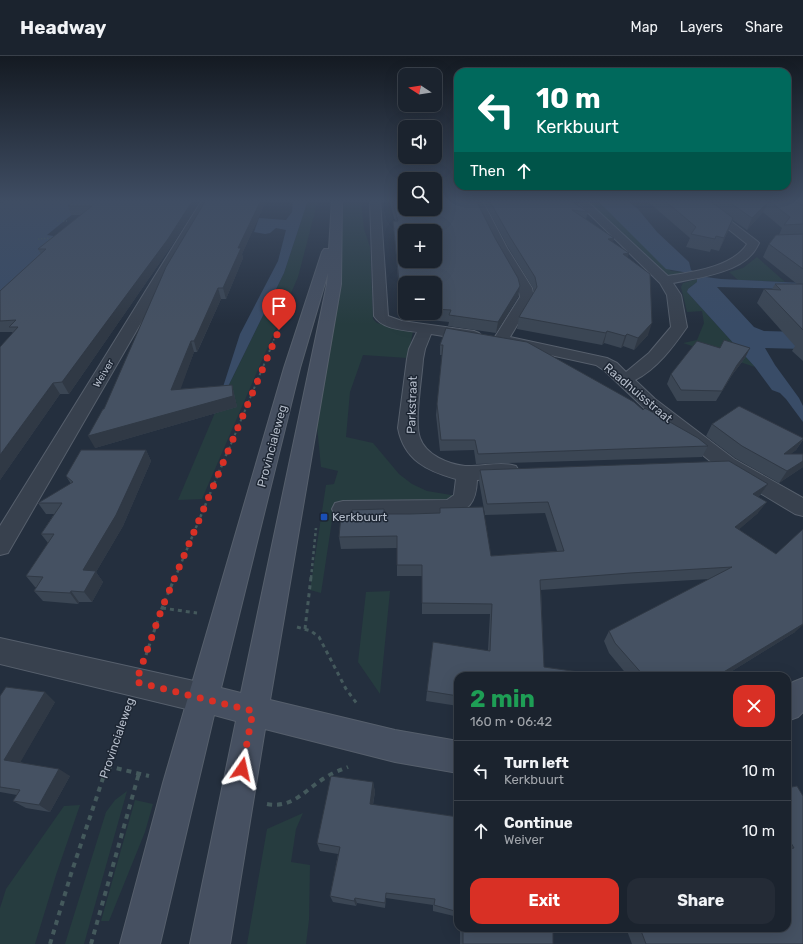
<!DOCTYPE html>
<meta charset="utf-8">
<style>
:root{--surface:#1b232e;--page:#242b36;--text:#f1f3f6;--muted:#a0a4aa;--line:#39404a;--accent:#d93025}
body{margin:0;font-family:Rubik,sans-serif;background:var(--page);color:var(--text);height:100vh;display:flex;flex-direction:column;font-size:15px;white-space:nowrap}
*{box-sizing:border-box;margin:0}
p{font-size:13px;color:var(--muted)}
.icon{flex:none;width:22px;height:22px;fill:none;stroke:currentColor;stroke-width:2;stroke-linecap:round;stroke-linejoin:round}
.map{position:relative;flex:1;overflow:hidden}
.panel{position:absolute;left:454px;top:616px;width:337px;height:260px;display:flex;flex-direction:column;background:var(--surface);border-radius:12px;box-shadow:0 4px 16px #0002,0 0 0 1px var(--line)}
.panel>*{flex:none}
.top-card{position:absolute;left:454px;top:12px;width:337px;height:122px;border-radius:12px;box-shadow:0 4px 16px #0002,0 0 0 1px var(--line);background:#00695c;color:#fff;overflow:hidden}
.needle{width:26px;rotate:282deg}
.tools{position:absolute;left:398px;top:12px;display:grid;gap:8px}
.tools a{display:grid;place-items:center;width:44px;height:44px;border-radius:8px;background:var(--surface);box-shadow:0 4px 16px #0002,0 0 0 1px var(--line);font-size:20px}
.pin{position:absolute;display:grid;place-items:center;width:34px;height:34px;color:#fff;margin:-41px -17px;border-radius:50% 50% 50% 0;rotate:-45deg;box-shadow:0 0 4px #0007}
.pin .icon{rotate:45deg}
.me{position:absolute;width:44px;margin:-22px;rotate:11deg;stroke-linejoin:round;filter:drop-shadow(0 0 3px #0008)}
.turn{display:flex;align-items:center;gap:14px;height:84px;padding:0 16px;font-size:18px}
.turn .icon{width:52px;height:52px;stroke-width:2.5}
.turn b{display:block;font-size:28px;line-height:34px}
.then{display:flex;align-items:center;height:38px;padding:0 16px;background:#0003;gap:8px;font-size:15px}
.round{display:grid;place-items:center;flex:none;width:42px;height:42px;border-radius:12px;background:var(--page)}
.summary{display:flex;align-items:center;justify-content:space-between;height:68px;padding:0 16px}
h1{font-size:24px;font-weight:700;line-height:30px;color:#1e9e55}
.action{display:flex;gap:8px;margin-top:auto;padding:8px 16px}
.action a{flex:1;height:46px;border-radius:12px;background:var(--accent);color:#fff;font-size:16px;font-weight:700;line-height:46px;text-align:center}
.action a+a{background:var(--page);color:var(--text)}
ul{padding:0;list-style:none}
li{display:flex;align-items:center;gap:12px;height:60px;padding:0 16px;border-top:1px solid var(--line)}
li div{flex:1}
li b{display:block;font-size:15px}
li em{font-style:normal}
header{display:flex;align-items:center;gap:24px;box-sizing:border-box;height:56px;padding:0 20px;background:var(--surface);border-bottom:1px solid var(--line)}
header strong{font-size:19px}
nav{display:flex;gap:22px;margin-inline-start:auto;font-size:14px}
.map>svg:first-child{display:block}
.green{fill:#263c3f}
.water{fill:#394c67}
.lines{fill:none;stroke-linecap:round;stroke-linejoin:round}
.street-casing{stroke:#565f6c;stroke-width:2}
.secondary-casing{stroke:#565f6c;stroke-width:2}
.path-far4{stroke:#44595c;stroke-width:1.5;stroke-dasharray:1.5 1.5;stroke-linecap:butt}
.path-far3{stroke:#44595c;stroke-width:2;stroke-dasharray:2.5 2.5;stroke-linecap:butt}
.path-far2{stroke:#44595c;stroke-width:2.5;stroke-dasharray:3 3;stroke-linecap:butt}
.path-far1{stroke:#44595c;stroke-width:3;stroke-dasharray:4 4;stroke-linecap:butt}
.path{stroke:#44595c;stroke-width:4;stroke-dasharray:5 5;stroke-linecap:butt}
.street{fill:#38414e;fill-rule:evenodd}
.secondary{fill:#465061;fill-rule:evenodd}
.wall{fill:#3b4654;fill-rule:evenodd}
.shaded-wall{fill:#303945}
.building{fill:#455162;stroke:#303945;fill-rule:evenodd}
.route{stroke:#d93025;stroke-width:7;stroke-dasharray:0 12.6}
.transit-dot{fill:#1a4fb4;stroke:#1d2633;stroke-width:1.5}
.labels{text-anchor:middle;stroke-width:3;stroke-linejoin:round;paint-order:stroke}
.far-street-label{font-size:10px;fill:#b4bcc9;stroke:#1d2633}
.street-label{font-size:12px;fill:#b4bcc9;stroke:#1d2633}
.poi-label{font-size:12px;fill:#b4bcc9;stroke:#1d2633;text-anchor:start}
</style>
<header>
<strong>Headway</strong>
<nav><a>Map</a><a>Layers</a><a>Share</a></nav>
</header>
<div class="map">
<svg width="803" height="888" viewBox="0 0 803 888">
<rect width="100%" height="100%" fill="#242f3e"/>
<!-- green -->
<path class="green" d="M308,144H318L298,221L202,443L178,444L214,359L284,217Z
M344,144H361L364,173L370,191L373,263L377,267L413,275L408,302L363,299L350,336L346,381L373,387L399,418L412,428L427,435L457,440L451,445L333,458L321,537L310,534L326,429L334,428L338,415L321,411L316,360L341,197Z
M587,144H597L671,215L683,216L670,220L664,219Z
M757,201L785,226L738,224L729,216L743,212Z
M697,223V226L688,233L687,236L755,311L683,287L697,284L704,267L702,255L687,256L681,231L683,227Z
M390,535L380,638L358,606L366,536Z
M127,735L84,888H65L106,756L115,744Z
M135,744L153,748L145,776L109,865H101Z
M80,749L56,819L35,888H0V852L6,833L64,750Z
M303,757L296,773L291,806L310,809L309,864L306,888H247L267,773Z"/>
<!-- water -->
<path class="water" d="M6,144H79L85,148L47,179L54,180L42,191H48L0,242V148Z
M293,144H308L284,217L214,359L240,278L278,205L286,174L276,172L270,177L265,178L254,176L259,162L286,164L292,156Z
M597,144H627L638,153L657,176L689,206L691,214L706,221L721,223L803,227L790,233L717,231L754,271L764,275L803,276V293L765,292L775,309L799,342L803,350V366L786,343L780,337L772,334L755,311L687,236L688,233L697,226V223L683,216L666,213Z"/>
<g class="lines">
<!-- street casing -->
<g class="street-casing">
<path id="street" d="M202,144H212L8,497L0,499V470Z
M370,144H380L388,260L402,265L474,275L479,277L482,280L479,283L474,285L431,278L425,293L423,303C422,321 414,367 420,382C426,399 448,408 465,410C482,411 500,405 516,410L519,415L516,420L509,422L477,424C476,448 469,454 447,460L343,461L335,459L332,453L335,447L343,445L447,444L454,439L456,423C427,415 404,404 398,372L407,303L409,293L417,276C402,274 382,273 374,260Z
M472,144H482L507,192L532,232L534,241L510,281L607,302L617,307L626,316L649,297L671,271L667,239L660,227L575,144H586L668,220C692,216 733,211 747,188L692,144H703L757,185L759,187C757,191 755,195 752,198C736,217 697,222 673,227L681,239L687,271C673,291 657,313 635,324L655,343L734,403L803,442V460L795,458L720,413L643,351L605,315L596,309L495,287L493,284L520,241L518,232L495,192Z
M0,582L203,627L214,632L218,642L214,652L203,657L0,608Z"/>
</g>
<!-- secondary casing -->
<g class="secondary-casing">
<path id="secondary" d="M332,144H342L341,228L270,644L395,674L458,685V717L395,706L265,673L230,888H190L236,665L214,659L160,888H120L163,727L284,312L322,196L324,193H329ZM328,217L327,228L241,637L221,632L300,312Z
M803,622V656L798,661L787,665V630L793,626Z"/>
</g>
<!-- path-far4 -->
<path class="path-far4" d="M57,165H67
M38,183L52,182
M271,290L279,272"/>
<!-- path-far3 -->
<path class="path-far3" d="M229,393L272,289"/>
<!-- path-far2 -->
<path class="path-far2" d="M175,522L229,392
M311,522L316,472"/>
<!-- path-far1 -->
<path class="path-far1" d="M162,552L197,557
M297,571L311,575L319,581L346,633L358,649
M305,573L311,521
M146,599L162,552L175,521
M116,684L127,653"/>
<!-- path -->
<path class="path" d="M107,710L149,720
M267,748C294,753 306,732 328,720C334,716 341,714 348,711
M50,888L71,818L116,683
M91,888L139,717"/>
<!-- street -->
<use href="#street" class="street"/>
<!-- secondary -->
<use href="#secondary" class="secondary"/>
</g>
<!-- wall -->
<path class="wall" d="M75,144H201L170,192L69,338H60L0,424V291L13,277L12,276H0V235L41,198L38,193L81,159H71L68,150Z
M206,144H272L266,145L242,198L243,202L226,243H221L200,290L197,296H194L180,333L232,329L237,351L95,392L104,353Z
M389,144H405L518,241L496,277L448,270L449,266L420,263L401,258L394,175L393,165H395ZM405,227H435V257H405Z
M483,144H578V149L588,156L586,163L614,182L613,186L628,202L648,279L634,294L623,290L621,292L604,287L602,289L517,273L519,261L534,236L533,232L508,191Z
M646,144H803V305L792,295L795,290L757,247L764,233H772L775,228H797L763,201L769,188L779,179L782,172L763,156L747,174L733,164L719,195L711,193L710,196L686,191L690,182Z
M446,272L643,354L708,390L702,401L476,408L474,394L440,395L436,359L442,299H440V289Z
M720,292H750L745,302L732,319L716,345H677L667,328L671,318Z
M712,368L803,382V384L796,394L790,398H803V411L779,427L735,402L706,380Z
M146,394L151,405L123,470L96,516L103,526L92,546H79L78,548L43,545L34,535L36,531H35L26,520L48,487L41,478L54,458H46L38,447L71,428L66,420Z
M480,414L768,428L760,439L758,441V457L739,473L795,576L724,620H628L609,597L604,585L609,575L710,523L624,528L541,534L544,611L458,620V650L426,645L427,635L488,594L490,558H422V520H397V492L341,493L339,481L351,459L439,457L440,452L491,500L557,495L545,457L485,459L479,425Z
M0,640L55,646L20,706L70,720L50,756L26,752L13,745L17,739L0,736Z
M373,726L375,736L373,749L458,761V861L433,855V849L386,842L385,852L357,847L356,850L333,846L330,840L338,798L320,795L317,787Z
M797,730L803,888H632L626,872H787V732Z
M460,872H553V888H460Z"/>
<!-- shaded-wall -->
<path class="shaded-wall" d="M193,144H201L170,192L69,338L62,326Z
M261,144H266V145L242,198L243,202L226,243L223,232L238,192Z
M571,145H579L576,154H572Z
M769,145L763,156L747,174L752,162Z
M733,162L728,175L719,195L724,182Z
M614,182L611,193L608,183Z
M629,197L626,208L623,198Z
M520,230L518,241L496,277L498,266Z
M218,232L221,243L197,296L194,285Z
M652,267L648,279L634,294L638,282Z
M607,275L604,287L602,289L606,277Z
M627,278L623,290L621,292L625,280Z
M191,285L194,296L176,346L171,334Z
M750,292L745,302L732,319L716,345L722,335L737,309Z
M53,327L60,338L0,424V399Z
M232,329L237,351L95,392L88,380Z
M803,383L796,394L776,410L784,398Z
M146,394L151,405L123,470L96,516L103,526L92,546L84,536L83,514Z
M803,405V411L779,427L787,415Z
M768,428L760,439L745,449L753,438Z
M767,446L758,457L728,483L735,471Z
M71,535L79,546L78,548L70,537Z
M803,568V569L795,576L724,620H717Z
M45,636L55,646L17,712L4,704Z
M59,713L70,720L50,756L39,749Z
M373,726L375,736L371,757L370,748Z
M355,842L357,847L356,850L354,845Z"/>
<!-- building -->
<path class="building" d="M75,144H193L168,183L62,326L53,327L0,399V291L18,271H9L16,264L0,265V235L46,193H38L92,150H68Z
M206,144H261L238,192H241L223,232H218L197,279L194,285H191L171,334L232,329L233,340L88,380L103,353H104L166,211Z
M392,144H405V153H435V144H476L495,182L518,222L520,230L498,266L449,259L451,254L435,253V227H405V247L401,246L393,165H398ZM405,175H435V205H405Z
M489,144H578L579,145H571L588,156L572,154L614,182L608,183L629,197L623,198L650,218L652,267L638,282L627,278L625,280L607,275L606,277L519,261L537,231L535,221L510,181Z
M664,144H709L733,162L724,182L716,180L715,183L691,178L696,171Z
M726,144H792L803,150V168L784,169L790,161L769,145L752,162Z
M803,178V213L769,188L776,179Z
M775,228H803V274L764,233L781,234Z
M446,272L527,286L634,346L643,354L645,352L698,382L708,390L478,398L475,384H441L437,348L443,289H440Z
M724,284L750,292L737,309L722,335L681,334L671,318L697,285L720,292Z
M739,350L803,382V383L784,398H803V405L787,415L742,390L712,368Z
M81,394H146L116,459L83,514L96,515L84,536L71,535L70,537L34,535L43,521L26,520L54,478H41L62,447H38L73,426L66,420Z
M729,405L768,428L753,438L767,446L735,471L776,498L803,473V568L717,620H644L615,587L609,575L732,511L630,517L540,524L544,611L600,619V620H458V640L427,635L433,586L490,595L492,548L422,547V509H397V480L339,481L341,459H351L352,454L384,453V458H410L440,457V452L483,451L491,500L564,495L548,446L487,448L480,414Z
M6,631L45,636L4,704L59,713L39,749L13,745L20,734L0,731V640Z
M331,720L373,726L370,748L458,761V856L434,849L435,843L386,837L385,847L355,842L354,845L330,840L340,791L317,787Z
M797,730L803,740V888H646L640,872H787V793L794,792L787,780V732Z
M463,872H553V888H463Z"/>
<!-- sky -->
<linearGradient id="sky" x2="0" y2="1"><stop stop-color="#141a22"/><stop offset="0.54" stop-color="#3f4d63"/><stop offset="1" stop-color="#3f4d63" stop-opacity="0"/></linearGradient>
<rect width="803" height="268" fill="url(#sky)"/>
<g class="lines">
<!-- route -->
<path class="route" d="M242,713L253,655L136,626L162,552L279,274"/>
</g>
<!-- markers -->
<rect class="transit-dot" x="320" y="457" width="8" height="8" rx="2"/>
<g class="labels">
<!-- far-street labels -->
<g class="far-street-label">
<text transform="translate(103 317) rotate(-59)" y="4">Weiver</text>
</g>
<!-- street labels -->
<g class="street-label">
<text transform="translate(638 337) rotate(40)" y="4">Raadhuisstraat</text>
<text transform="translate(412 349) rotate(-88)" y="4">Parkstraat</text>
<text transform="translate(272 390) rotate(-75)" y="4">Provincialeweg</text>
<text transform="translate(117 682) rotate(-71)" y="4">Provincialeweg</text>
</g>
<!-- poi labels -->
<g class="poi-label">
<text x="332" y="465">Kerkbuurt</text>
</g>
</g>
</svg>
<div class="tools">
<a><svg class="needle" viewBox="-14 -14 28 28"><path d="M0-13l5 13h-10z" fill="#e53935"/><path d="M0 13l5-13h-10z" fill="#a0a4aa"/></svg></a>
<a><svg class="icon" aria-label="sound" viewBox="0 0 24 24"><path d="M4 9h4l5-4v14l-5-4H4zM17 9q2 3 0 6"/></svg></a>
<a><svg class="icon" aria-label="search" viewBox="0 0 24 24"><circle cx="10" cy="10" r="6"/><path d="M15 15l6 6"/></svg></a>
<a>+</a>
<a>−</a>
</div>
<div class="pin" style="left:279px;top:274px;background:#d93025"><svg class="icon" aria-label="arrive" viewBox="0 0 24 24"><path d="M6 21V4h12l-3 4 3 4H6"/></svg></div>
<svg class="me" style="left:242px;top:713px" viewBox="-20 -20 40 40"><path d="M0-17L14 15 0 8-14 15z" fill="#d93025" stroke="#fff" stroke-width="4"/></svg>
<div class="top-card">
<div class="turn"><svg class="icon" aria-label="left" viewBox="0 0 24 24"><path d="M17 20v-9H6M10 6l-5 5 5 5"/></svg><div><b>10 m</b>Kerkbuurt</div></div>
<div class="then">Then<svg class="icon" aria-label="ahead" viewBox="0 0 24 24"><path d="M12 20V5M6 11l6-6 6 6"/></svg></div>
</div>
<section class="panel">
<div class="summary"><div><h1>2 min</h1><p>160 m · 06:42</p></div><a class="round" style="background:#d93025;color:#fff"><svg class="icon" aria-label="close" viewBox="0 0 24 24"><path d="M6 6l12 12M18 6L6 18"/></svg></a></div>
<ul>
<li><svg class="icon" aria-label="left" viewBox="0 0 24 24"><path d="M17 20v-9H6M10 6l-5 5 5 5"/></svg><div><b>Turn left</b><p>Kerkbuurt</p></div><em>10 m</em></li>
<li><svg class="icon" aria-label="ahead" viewBox="0 0 24 24"><path d="M12 20V5M6 11l6-6 6 6"/></svg><div><b>Continue</b><p>Weiver</p></div><em>10 m</em></li>
</ul>
<div class="action"><a>Exit</a><a>Share</a></div>
</section>
</div>
